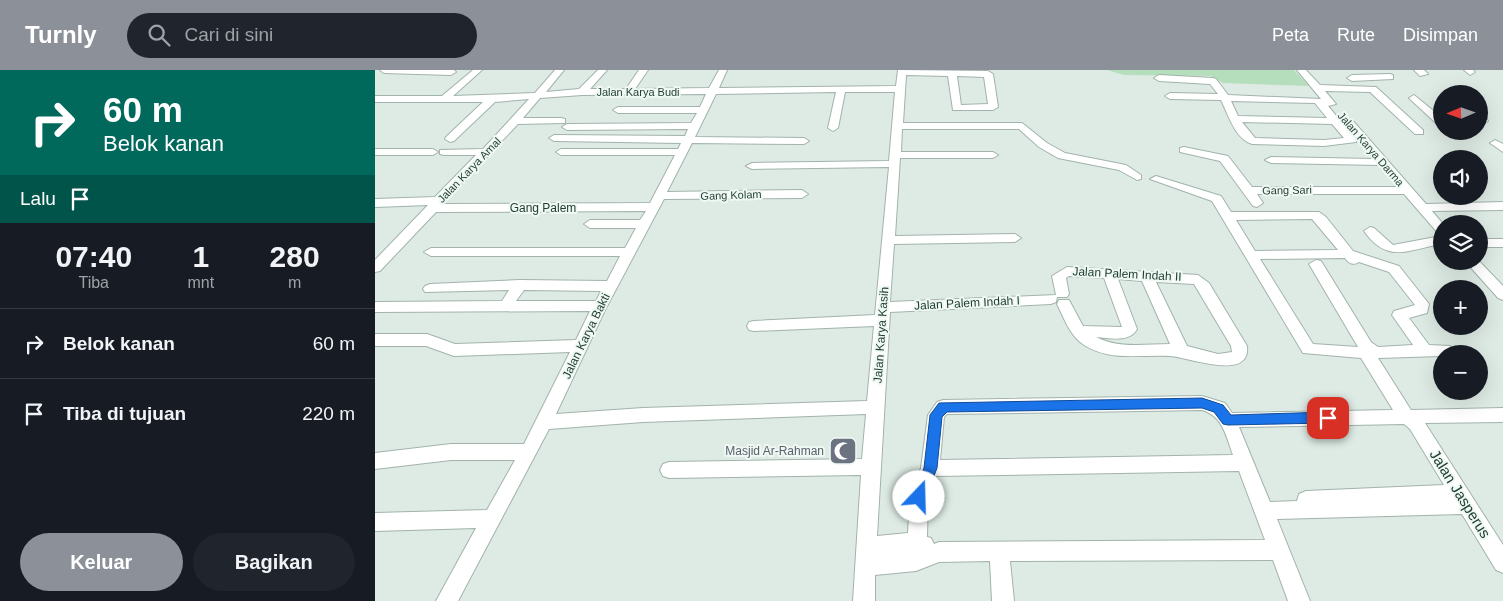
<!DOCTYPE html>
<html lang="id">
<meta charset="utf-8">
<style>
:root{--surface:#171b24;--page:#20242c;--text:#f1f3f6;--muted:#9ea1a6;--line:#363941;--accent:#8c9099}
body{margin:0;font-family:Arial,sans-serif;background:var(--page);color:var(--text);height:100vh;display:flex;flex-direction:column;font-size:19px;white-space:nowrap}
*{box-sizing:border-box;margin:0}
p{font-size:16px;color:var(--muted)}
.icon{flex:none;width:28px;height:28px;fill:none;stroke:currentColor;stroke-width:2;stroke-linecap:round;stroke-linejoin:round}
.map{position:relative;flex:1;overflow:hidden}
.panel{display:flex;flex-direction:column;background:var(--surface);width:375px}
.panel>*{flex:none}
.banner{background:#00695c;color:#fff;overflow:hidden}
.needle{width:32px;rotate:268deg}
.buttons{position:absolute;left:1058px;top:15px;display:grid;gap:10px}
.buttons a{display:grid;place-items:center;width:55px;height:55px;border-radius:50%;background:var(--surface);box-shadow:0 5px 20px #0002;font-size:25px}
.pin{position:absolute;display:grid;place-items:center;width:42px;height:42px;color:#fff;margin:-21px;border-radius:10px;box-shadow:0 2px 8px #0006}
.me{position:absolute;width:55px;margin:-28px;rotate:21deg;stroke-linejoin:round;filter:drop-shadow(0 0 4px #0008)}
.turn{display:flex;align-items:center;gap:18px;height:105px;padding:0 20px;font-size:22px}
.turn .icon{width:65px;height:65px;stroke-width:2.5}
.turn b{display:block;font-size:35px;line-height:42px}
.then{display:flex;align-items:center;height:48px;padding:0 20px;background:#0003;gap:10px;font-size:19px}
.eta{display:flex;justify-content:space-evenly;align-items:center;height:85px;text-align:center}
.eta b{font-size:30px;font-weight:700;line-height:35px}
.action{display:flex;gap:10px;margin-top:auto;padding:10px 20px}
.action a{flex:1;height:58px;border-radius:30px;background:var(--accent);color:#fff;font-size:20px;font-weight:700;line-height:58px;text-align:center}
.action a+a{background:var(--page);color:var(--text)}
ul{padding:0;list-style:none}
li{display:flex;align-items:center;gap:15px;height:70px;padding:0 20px;border-top:1px solid var(--line)}
li div{flex:1}
li b{display:block;font-size:19px}
li em{font-style:normal}
header{display:flex;align-items:center;gap:30px;box-sizing:border-box;height:70px;padding:0 25px;background:var(--accent);color:#fff}
header strong{font-size:24px}
nav{display:flex;gap:28px;margin-inline-start:auto;font-size:18px}
.search{width:350px;height:45px;background:var(--page);display:flex;align-items:center;gap:12px;box-sizing:border-box;padding:0 18px;border-radius:28px;color:var(--muted);font-size:19px}
main{display:flex;flex:1;min-height:0}
.map>svg:first-child{display:block}
.green{fill:#b5dfbc}
.lines{fill:none;stroke-linecap:round;stroke-linejoin:round}
.minor-casing{stroke:#a1b3ab;stroke-width:2}
.minor{fill:#fff;fill-rule:evenodd}
.route{fill:#1a73e8;stroke:#114b97}
.labels{text-anchor:middle;stroke-width:4;stroke-linejoin:round;paint-order:stroke}
.far-street-label{font-size:11px;fill:#1e3c31;stroke:#eff8f3}
.street-label{font-size:12px;fill:#1e3c31;stroke:#eff8f3}
.worship-label{font-size:12px;fill:#5b616d;stroke:#eff8f3;text-anchor:end}
.near-street-label{font-size:15px;fill:#1e3c31;stroke:#eff8f3}
</style>
<header>
<strong>Turnly</strong>
<div class="search"><svg class="icon" aria-label="search" viewBox="0 0 24 24"><circle cx="10" cy="10" r="6"/><path d="M15 15l6 6"/></svg>Cari di sini</div>
<nav><a>Peta</a><a>Rute</a><a>Disimpan</a></nav>
</header>
<main>
<section class="panel">
<div class="banner">
<div class="turn"><svg class="icon" aria-label="right" viewBox="0 0 24 24"><path d="M7 20v-9h11M14 6l5 5-5 5"/></svg><div><b>60 m</b>Belok kanan</div></div>
<div class="then">Lalu<svg class="icon" aria-label="arrive" viewBox="0 0 24 24"><path d="M6 21V4h12l-3 4 3 4H6"/></svg></div>
</div>
<div class="eta">
<div><b>07:40</b><p>Tiba</p></div>
<div><b>1</b><p>mnt</p></div>
<div><b>280</b><p>m</p></div>
</div>
<ul>
<li><svg class="icon" aria-label="right" viewBox="0 0 24 24"><path d="M7 20v-9h11M14 6l5 5-5 5"/></svg><div><b>Belok kanan</b></div><em>60 m</em></li>
<li><svg class="icon" aria-label="arrive" viewBox="0 0 24 24"><path d="M6 21V4h12l-3 4 3 4H6"/></svg><div><b>Tiba di tujuan</b></div><em>220 m</em></li>
</ul>
<div class="action"><a>Keluar</a><a>Bagikan</a></div>
</section>
<div class="map">
<svg width="1128" height="531" viewBox="0 0 1128 531">
<rect width="100%" height="100%" fill="#deebe4"/>
<!-- green -->
<path class="green" d="M732,0H919L934,16L848,13L836,6L749,5Z"/>
<g class="lines">
<!-- minor casing -->
<g class="minor-casing">
<path id="minor" d="M5,0H79L81,2L76,5L9,3Z
M98,0H107L78,26L160,23L180,0H189L171,22L204,19L223,0H232L215,19H251L264,0H273L260,19L334,18L344,0H352L344,18L521,16L523,0L613,1L618,4L623,37L618,40H578L573,6L531,5L528,53H647L672,73L690,83L751,95L766,105V109L762,110L744,100L683,88L664,77L644,59H527L526,82H618L623,85L618,88H525L520,166L640,164L646,168L640,172L519,174L515,232L681,225L677,206L692,197L823,205L834,213L872,276C876,312 813,287 795,286C766,284 736,292 709,275C695,266 689,248 682,234L684,230H694L708,256L747,257L729,208L694,206L691,208L694,224L692,227H682L681,232L676,234L515,242L502,466L533,463L535,427L546,398L553,345L562,332L568,330L827,326L850,333L857,343L1018,340L986,288L928,283L837,131L775,109L781,106L846,126L856,142H944L951,147L978,181L1024,196L1054,234L1052,243L1034,248L1054,275L1075,276L1078,280L1076,284H1066V286L1003,288L1036,340L1128,338V352L1050,353L1128,475V503L1121,500L1087,444L902,449L935,531H913L898,490L635,491L639,531H617L615,491L564,492L541,501L500,505V531H478L486,405L294,408L288,406L285,400L288,394L294,392L487,389L491,344L268,352L174,359L83,531H61L101,458L0,461V443L112,440L140,390H76L0,399V383L76,374H149L195,282L79,286L51,276H0V264H52L80,274L201,270L215,241L0,242V232L127,231L134,220L50,222L48,219L50,216L55,214L145,210L232,211L245,186H56L49,182L56,178H250L261,158H215L209,154L215,150H265L271,141L61,142L5,201L0,202V190L53,135L0,137V129L60,127L101,85H69L65,84V80L108,79L154,29L120,32L79,71L75,72L70,69L71,67L108,32H0V26H67ZM582,6L609,7L613,34L586,35ZM461,22L453,58L458,61L463,58L470,22H520L514,91L377,93L371,96L377,99L514,97L500,245L379,251L374,252L372,256L374,260L379,261L499,256L492,331L268,338L181,344L230,240L289,129L427,128L433,124L427,120L292,122L317,73L429,74L434,71L429,68L320,67L341,24ZM331,24L325,37H243L238,40L243,43H322L316,53L192,54L187,57L192,60L313,59L310,66L179,65L174,68L179,71L306,73L303,79H186L181,82L186,85H300L275,133L67,134L143,54L190,53V49L186,48H148L165,28L207,25ZM937,149L963,180L880,181L861,150ZM970,188C973,193 978,196 984,192L1014,202L1040,235L1019,241L1017,245L1038,275L1003,277L996,272L946,191L941,190L934,194L983,277L938,274L885,189ZM743,209L767,211L795,274C770,274 744,279 721,267C734,268 755,273 762,259ZM781,212L819,214L856,276L857,282L843,284L812,276ZM149,220L226,221L221,231H141ZM827,340C848,346 851,366 858,385L565,390L569,347L572,344ZM1029,354L1035,359L1069,415L931,421L924,424L922,431L895,432L864,357ZM864,401L890,470L564,472L559,474L556,468L552,467L553,427L561,406Z
M922,0H931L945,15L1001,17L1048,60V64H1040L995,22L950,21L961,34L953,36L963,48L978,51L1051,134L1128,132V140L1057,141L1068,154H1066V163L1062,162L1029,124H882L888,133L882,137L878,136L845,91L805,82V78L809,77L853,86L877,117H1023L1005,95L896,93L890,90L896,87L999,89L969,54L982,70L981,72L949,76L877,74C860,69 853,44 846,30L795,29L790,26L795,23L843,24L835,14L784,11L779,8L784,5L838,8L841,9L853,25L946,29ZM856,31L940,33L952,48L863,46ZM867,52L957,54L969,68L949,70L880,68Z
M1039,0H1049L1053,4L1045,6Z
M1089,0H1098L1100,2L1095,5Z
M1015,4L1018,5V9L977,11L972,8L977,5Z
M1039,25L1066,47V55L1062,54L1036,30L1034,28Z
M1104,42L1108,43L1113,51L1104,56Z
M1120,70L1128,74V82L1115,73Z
M0,79H58L63,82L58,85H0Z
M995,157L999,158L1018,175L1066,166V174C1033,180 1012,194 989,161Z
M1104,169H1128V177H1104Z
M1090,191H1104L1128,216V230L1123,228Z"/>
</g>
<!-- minor -->
<use href="#minor" class="minor"/>
</g>
<!-- route -->
<path class="route" d="M827,328L848,335L856,345L953,342L959,348L953,353L853,355L848,354L839,342L827,338L572,342L567,347L562,398L551,427L549,432L544,434L539,432L537,427L549,398L555,345L564,333Z"/>
<!-- icons -->
<defs>
<g id="mosque-square" transform="scale(1.4375)"><rect x="-9" y="-9" width="18" height="18" rx="4" fill="#6b7280" stroke="#eff8f3"/><path d="M3.5-4.9A6 6 0 1 0 3.5 4.9A5 5 0 1 1 3.5-4.9Z" fill="#fff"/></g>
</defs>
<g fill-rule="evenodd">
<use href="#mosque-square" x="468" y="381"/>
</g>
<g class="labels">
<!-- far-street labels -->
<g class="far-street-label">
<text x="263" y="26">Jalan Karya Budi</text>
<text transform="translate(996 79) rotate(49)" y="4">Jalan Karya Darma</text>
<text transform="translate(94 100) rotate(-46)" y="4">Jalan Karya Amal</text>
<text transform="translate(912 120) rotate(-1)" y="4">Gang Sari</text>
<text transform="translate(356 125) rotate(-2)" y="4">Gang Kolam</text>
</g>
<!-- street labels -->
<g class="street-label">
<text x="168" y="142">Gang Palem</text>
<text transform="translate(752 204) rotate(3)" y="4">Jalan Palem Indah II</text>
<text transform="translate(592 233) rotate(-3)" y="4">Jalan Palem Indah I</text>
<text transform="translate(506 265) rotate(-86)" y="4">Jalan Karya Kasih</text>
<text transform="translate(211 266) rotate(-64)" y="4">Jalan Karya Bakti</text>
</g>
<!-- worship labels -->
<g class="worship-label">
<text x="449" y="385">Masjid Ar-Rahman</text>
</g>
<!-- near-street labels -->
<g class="near-street-label">
<text transform="translate(1085 424) rotate(58)" y="5">Jalan Jasperus</text>
</g>
</g>
</svg>
<div class="buttons">
<a><svg class="needle" viewBox="-14 -14 28 28"><path d="M0-13l5 13h-10z" fill="#e53935"/><path d="M0 13l5-13h-10z" fill="#9ea1a6"/></svg></a>
<a><svg class="icon" aria-label="sound" viewBox="0 0 24 24"><path d="M4 9h4l5-4v14l-5-4H4zM17 9q2 3 0 6"/></svg></a>
<a><svg class="icon" aria-label="layers" viewBox="0 0 24 24"><path d="M12 4l9 5-9 5-9-5zM3 14l9 5 9-5"/></svg></a>
<a>+</a>
<a>−</a>
</div>
<div class="pin" style="left:953px;top:348px;background:#d93025"><svg class="icon" aria-label="arrive" viewBox="0 0 24 24"><path d="M6 21V4h12l-3 4 3 4H6"/></svg></div>
<svg class="me" style="left:544px;top:427px" viewBox="-20 -20 40 40"><circle r="19" fill="#fff"/><path d="M0-13L10 11 0 6-10 11z" fill="#1a73e8"/></svg>
</div>
</main>
